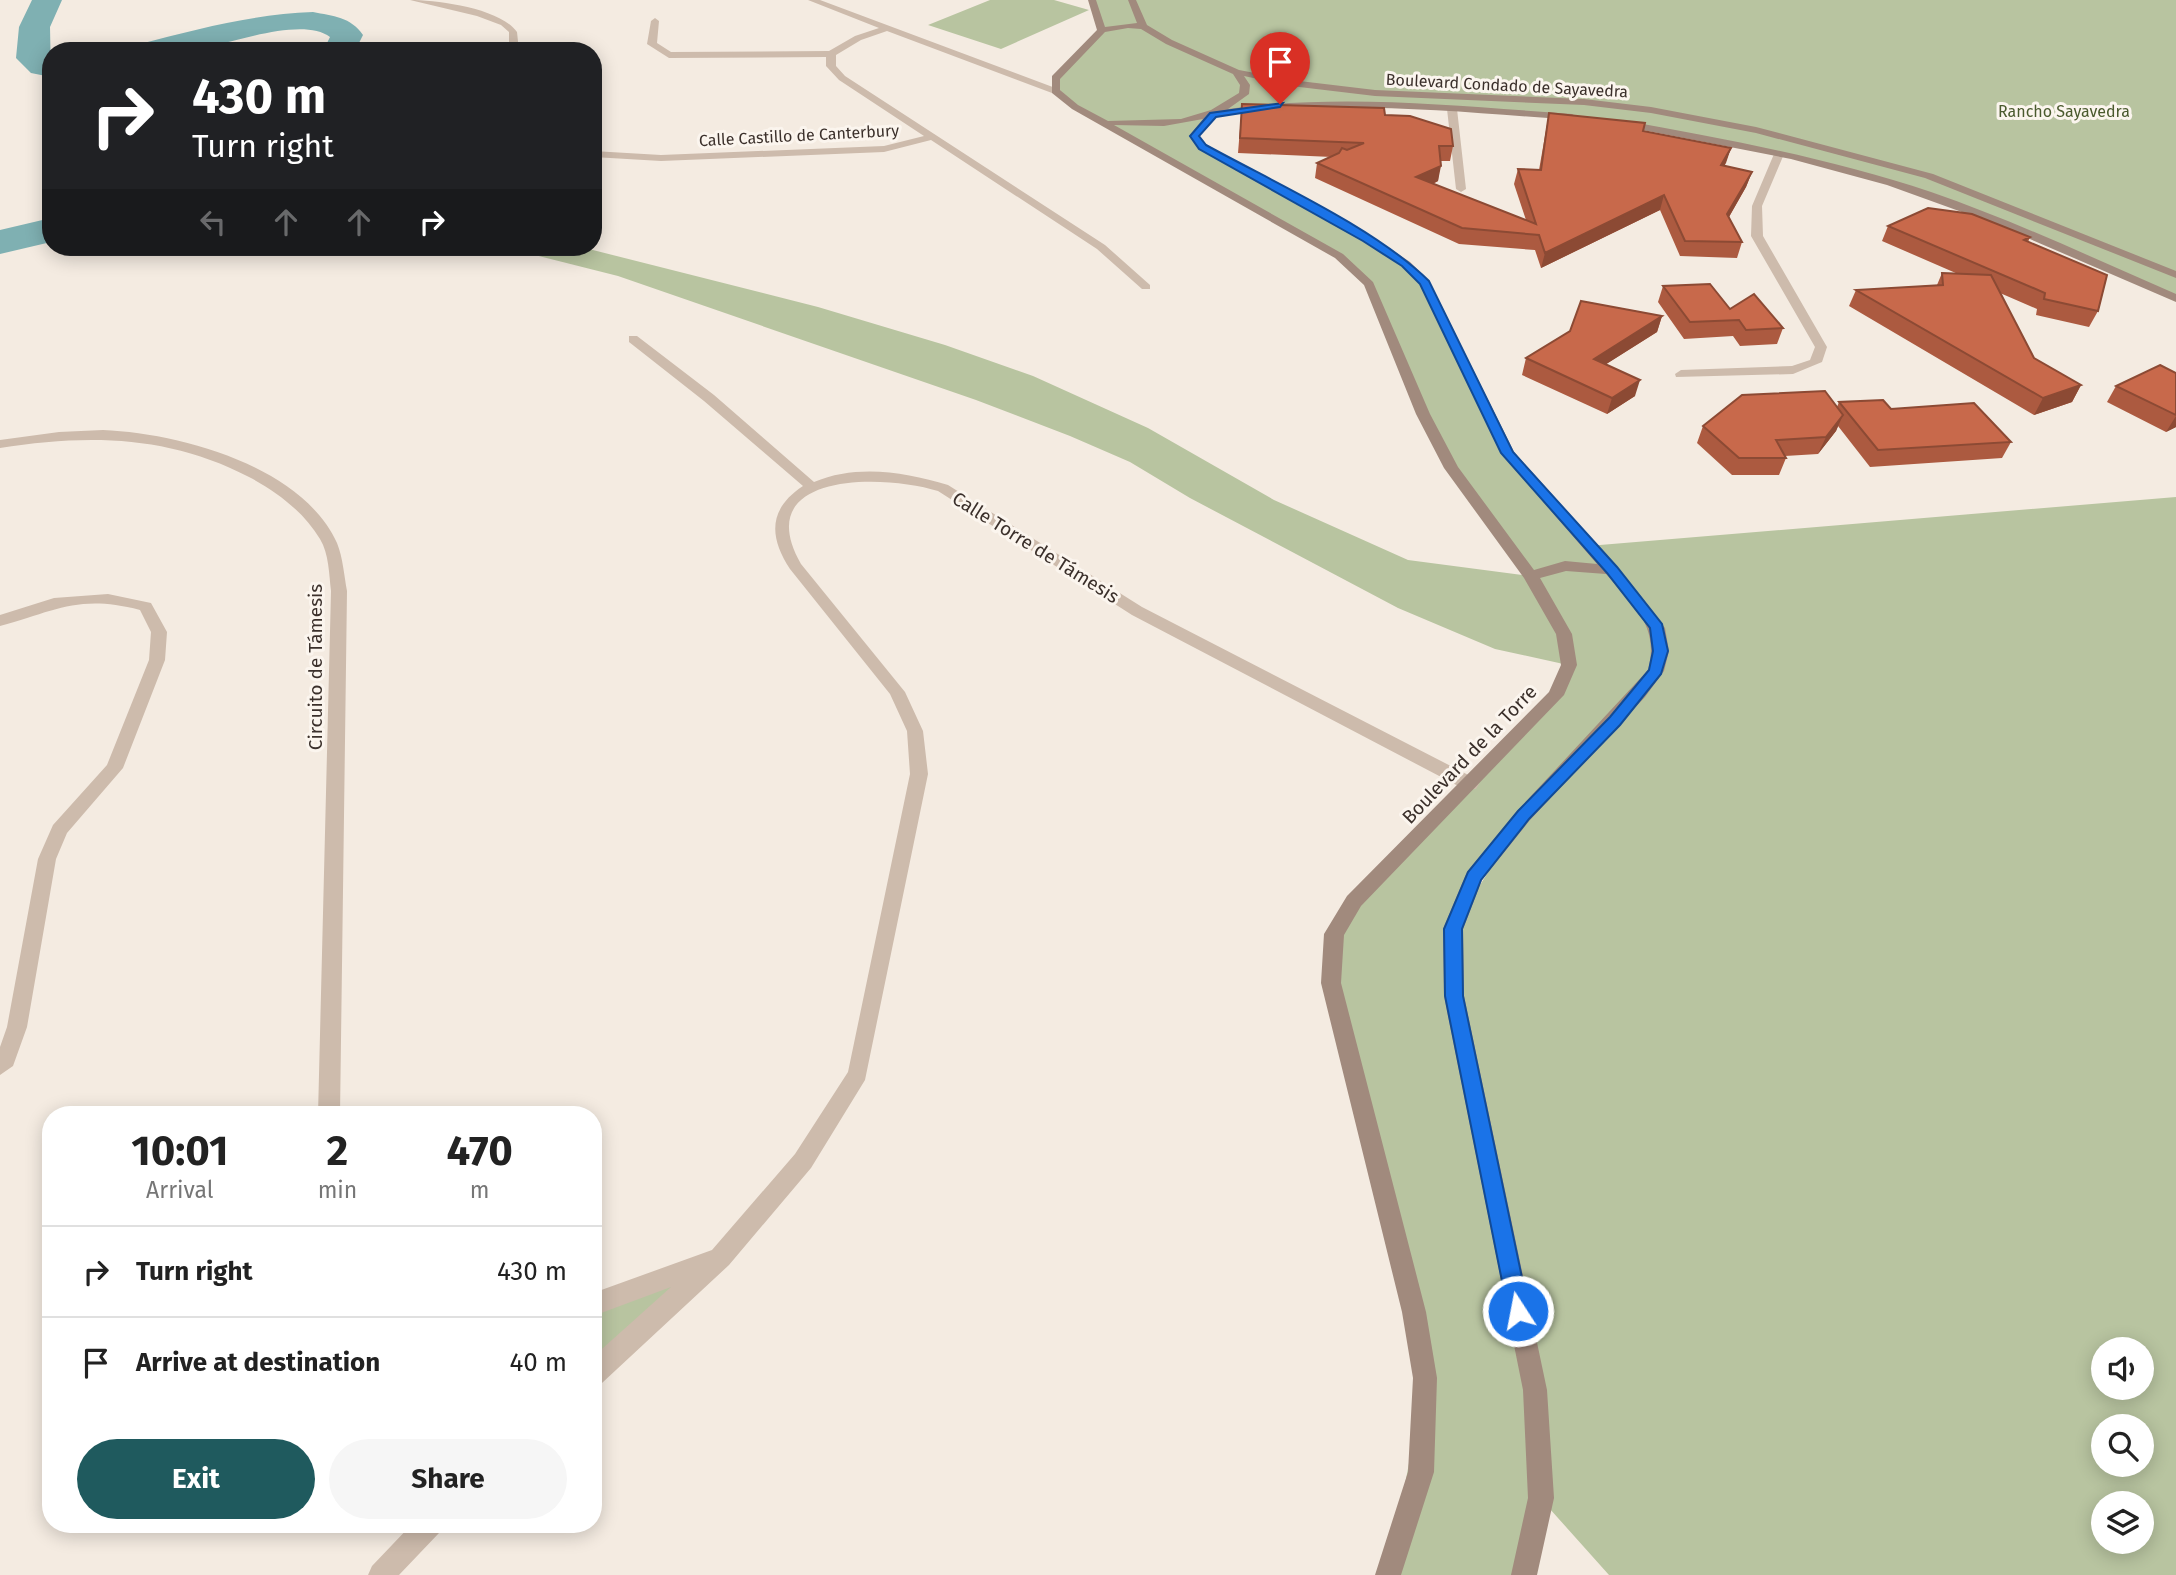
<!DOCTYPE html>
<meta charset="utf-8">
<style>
:root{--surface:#fff;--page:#f6f6f6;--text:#222;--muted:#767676;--line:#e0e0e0;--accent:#1f5a5e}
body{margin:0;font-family:"Fira Sans",sans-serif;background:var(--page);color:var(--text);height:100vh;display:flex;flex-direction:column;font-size:26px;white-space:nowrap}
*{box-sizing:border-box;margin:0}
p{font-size:23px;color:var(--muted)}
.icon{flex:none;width:38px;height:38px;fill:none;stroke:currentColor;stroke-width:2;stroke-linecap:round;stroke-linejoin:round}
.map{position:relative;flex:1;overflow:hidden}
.panel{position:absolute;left:42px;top:1106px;width:560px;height:427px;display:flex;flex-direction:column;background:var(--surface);border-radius:28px;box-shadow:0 4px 18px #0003}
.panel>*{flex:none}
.guide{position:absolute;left:42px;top:42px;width:560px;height:214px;border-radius:28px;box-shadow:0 4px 18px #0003;background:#202124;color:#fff;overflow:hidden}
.buttons{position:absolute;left:2091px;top:1337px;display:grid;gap:14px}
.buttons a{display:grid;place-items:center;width:63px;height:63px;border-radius:50%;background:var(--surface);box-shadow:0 4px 18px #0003;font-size:35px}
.pin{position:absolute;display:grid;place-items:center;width:60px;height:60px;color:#fff;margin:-72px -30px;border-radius:50% 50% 50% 0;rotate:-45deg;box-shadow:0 0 7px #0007}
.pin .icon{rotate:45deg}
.me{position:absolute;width:77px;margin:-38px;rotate:349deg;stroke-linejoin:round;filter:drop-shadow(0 0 5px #0008)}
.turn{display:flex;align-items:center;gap:24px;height:147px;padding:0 35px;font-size:32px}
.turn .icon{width:91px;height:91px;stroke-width:2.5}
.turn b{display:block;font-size:49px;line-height:60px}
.lanes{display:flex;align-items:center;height:66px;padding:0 35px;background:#0003;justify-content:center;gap:35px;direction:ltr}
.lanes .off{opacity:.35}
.eta{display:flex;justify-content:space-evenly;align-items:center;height:119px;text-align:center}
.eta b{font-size:42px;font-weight:700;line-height:49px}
.button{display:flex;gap:14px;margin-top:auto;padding:14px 35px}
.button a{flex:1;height:80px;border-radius:42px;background:var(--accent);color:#fff;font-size:28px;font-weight:700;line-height:80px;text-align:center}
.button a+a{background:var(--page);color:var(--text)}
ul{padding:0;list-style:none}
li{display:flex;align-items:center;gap:21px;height:91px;padding:0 35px;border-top:2px solid var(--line)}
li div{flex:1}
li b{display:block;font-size:26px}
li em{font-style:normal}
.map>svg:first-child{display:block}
.green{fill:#b8c4a0;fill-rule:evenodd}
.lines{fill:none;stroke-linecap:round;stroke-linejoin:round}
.river{fill:#7fb0b2;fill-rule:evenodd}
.street{fill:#cdbbac;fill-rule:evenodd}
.secondary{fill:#a18a7d;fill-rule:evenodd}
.wall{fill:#ac5a40}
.shaded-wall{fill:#8c4a34}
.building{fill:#c8694b;stroke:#8c4a34;stroke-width:2}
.route{fill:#1a73e8;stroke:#114b97;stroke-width:2}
.labels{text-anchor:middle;stroke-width:6;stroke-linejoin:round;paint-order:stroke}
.far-street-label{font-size:16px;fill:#3b302b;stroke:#fbf5ee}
.far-park-label{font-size:16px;fill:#4a5a2e;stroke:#fbf5ee}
.street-label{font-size:19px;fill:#3b302b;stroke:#fbf5ee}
</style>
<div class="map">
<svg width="2176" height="1575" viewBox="0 0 2176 1575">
<rect width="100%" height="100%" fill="#f4ebe1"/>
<!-- green -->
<path class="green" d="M990,0H1054L1089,10L1001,49L928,25Z
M1092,0H2176V298L1940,199L1839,168L1623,123L1452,109L1353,106L1214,114L1193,136L1201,147L1367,238L1425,283L1508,453L1588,546L2176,497V1575H1609L1541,1499L1524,1575H1388L1425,1378L1343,1036L1334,934L1556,695L1568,665L1495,649L1398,608L1190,498L1130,462L1070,436L976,400L618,276L503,247H581L818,307L945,345L1033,376L1148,428L1274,500L1408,560L1530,576L1451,468L1368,284L1339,256L1076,107L1054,84L1102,30ZM1519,822L1456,924L1474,876ZM2104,1349H2142V1388H2104ZM2104,1426H2142V1465H2104ZM2104,1503H2142V1542H2104Z
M718,1258L593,1374V1305Z"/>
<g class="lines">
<!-- river -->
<path class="river" d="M32,0H62L50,27L51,77L31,73L16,58L19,27Z
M313,12C333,16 351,17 363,35L355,51H323L330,37C301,15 224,46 191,51C173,53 154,51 136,51L140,44C197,29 254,14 313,12Z
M51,218V242L0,254V230Z"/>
<!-- street -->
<path class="street" d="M410,0C437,0 500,8 517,32L519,51H509V32L501,25L477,16Z
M808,0H820L1058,89V93H1052L887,31L861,40L836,55V66L845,76L1105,245L1150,285V289H1142L1097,249L931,140L884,152L661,161L593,157V151L661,155L884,146L924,136L839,80L826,66V57L669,58L647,44L651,21L655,18L659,21L657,43L671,52L829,51L855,36L879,28Z
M1452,106L1457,109L1466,189L1461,192L1456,189L1447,109Z
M1779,151L1784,154L1762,206L1763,236L1827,347L1822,362L1793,374L1676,377L1675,374L1681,370L1792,366L1810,360L1815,347L1751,236L1752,206L1774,154Z
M629,336H637L714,395L814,482C857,464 905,472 948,485L1142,607L1476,779L1479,784L1476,789H1464L1132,615L938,491C884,474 748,471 801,564L905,692L923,731L928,774L865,1080L811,1168L729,1265L602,1383L593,1386V1357L671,1287L593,1316V1293L712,1250L795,1154L848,1072L910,774L907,731L890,694L790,569C769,537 768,509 803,486L704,401L629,342Z
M103,430C179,433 302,466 337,543C343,558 344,575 347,591L340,1115H318L331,591C329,574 329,554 320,539C304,512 276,491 249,477C169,435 87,434 0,448V440L59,432Z
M108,594L151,603L167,632L165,660L123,768L67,833L56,859L27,1027L13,1066L0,1075V1047L7,1027L38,859L53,825L107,765L149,660L151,632L140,610C78,594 56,611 0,626V615L54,598Z
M412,1524H443L439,1533L399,1575H368L372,1566Z"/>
<!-- secondary -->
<path class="secondary" d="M1088,0H1096L1105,27L1137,23L1128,0H1136L1147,25L1172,40L1239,70L1291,80L1375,90L1584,99L1651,107L1756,127L1933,174L2176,271V278L1925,178L1756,133L1651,113L1584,105L1375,96L1291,86L1244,76L1250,85L1249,94L1228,109C1343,93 1458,106 1572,114L1577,117L1572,120C1453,111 1335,99 1216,116L1199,136L1207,145L1371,236L1410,262L1429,281L1514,452L1617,567L1665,628L1669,651L1664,671L1645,697L1530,820L1482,880L1463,929L1464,996L1547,1390L1554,1498L1537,1575H1511L1528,1498L1523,1390L1444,996L1443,929L1467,872L1518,810L1648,670C1660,626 1633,605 1606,574L1566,571L1540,578L1572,634L1577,665L1564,695L1361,906L1344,935L1341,983L1426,1312L1437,1378L1434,1472L1401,1575H1375L1408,1472L1413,1378L1402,1312L1321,983L1324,934L1347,896L1549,692L1561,665L1556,634L1524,578L1444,468L1416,414L1364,285L1335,258L1072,109L1052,93V76L1097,30ZM1128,28L1141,29L1166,44L1233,74L1240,85L1239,93L1211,110L1181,119L1108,121L1078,105L1060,90V79L1105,32ZM1203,119L1189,136L1199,149L1363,240L1402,266L1420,284L1501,453L1597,564L1565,561L1534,570L1458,467L1430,414L1373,282L1343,254L1114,125L1164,126Z
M1621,120C1725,139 1830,158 1931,192C2015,221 2095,259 2176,294V302L1995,224L1887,185L1791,159L1617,125V121Z"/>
</g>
<!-- wall -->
<path class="wall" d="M1242,104L1385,115L1453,146L1450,161H1440L1438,181L1433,184L1526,220L1514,184L1518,169L1539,170L1549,113L1731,148L1724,166L1752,172L1746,187L1729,217L1742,242L1737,258L1680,256L1660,210L1541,268L1535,250L1459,244L1315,178L1317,163L1332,157L1238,153Z
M1888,226L2030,237L2028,242L2098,311L2089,327L2036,315L2037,309L2000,293L2034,358L2081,385L2072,402L2034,415L1849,306L1856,290L1937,285L1942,273L1958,274L1882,241Z
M1663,286L1783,328L1777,344L1740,346L1733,336L1684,339L1658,302Z
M1662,316L1657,332L1606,364L1635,396L1607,414L1522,375L1526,358Z
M2176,373V427L2166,432L2107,402L2116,386Z
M1839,402L1891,409L2011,442L2002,458L1870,467L1838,426L1836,431L1818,454L1785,456L1786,458L1779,475H1732L1697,443L1703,426L1837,407Z"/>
<!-- shaded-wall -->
<path class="shaded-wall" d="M1731,148L1726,163L1716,180L1721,165Z
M1441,166L1438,181L1414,192L1416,177Z
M1752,172L1746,187L1722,229L1727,214Z
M1664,195L1660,210L1541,268L1545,253Z
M1662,316L1657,332L1589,375L1594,359Z
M1640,380L1635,396L1607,414L1612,398Z
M2081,385L2072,402L2034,415L2043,398Z
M1843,415L1836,431L1818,454L1826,437Z
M2176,416V427L2166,432Z"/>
<!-- building -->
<path class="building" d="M1242,104L1384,108L1385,115L1410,116L1451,129L1453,146H1439L1441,166L1416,177L1536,224L1518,169L1541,170L1549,113L1645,123L1643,131L1731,148L1721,165L1752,172L1727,214L1742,242L1685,241L1664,195L1545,253L1539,235L1462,228L1317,163L1339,153L1342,148L1347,150L1364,143L1240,138Z
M1928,208L1972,214L2030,237L2024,240L2107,275L2098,311L2044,299L2045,293L1888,226Z
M1942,273L1991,275L2034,358L2081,385L2043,398L1856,290L1943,285Z
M1710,284L1730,309L1754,294L1783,328L1746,330L1739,320L1690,322L1663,286Z
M1581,301L1662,316L1594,359L1640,380L1612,398L1526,358L1570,331Z
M2160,365L2176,373V415L2116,386Z
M1825,391L1843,415L1826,437L1776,440L1786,458H1739L1703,426L1742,395Z
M1883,400L1891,409L1974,403L2011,442L1878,450L1839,402Z"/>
<!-- route -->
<path class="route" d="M1283,103L1280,107L1216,117L1199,136L1206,145C1275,183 1374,227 1429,281L1513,452L1617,567L1662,624L1668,651L1661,674L1620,725L1529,819L1481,880L1462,929L1463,996L1529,1311L1526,1319L1518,1322L1511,1319L1508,1311L1445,996L1444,929L1468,872L1518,811L1610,717L1649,670L1653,651L1650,628L1607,573L1501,453L1420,284L1402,266L1363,241L1199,149L1190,136L1210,113Z"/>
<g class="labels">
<!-- far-street labels -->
<g class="far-street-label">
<text transform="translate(1507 85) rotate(3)" y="6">Boulevard Condado de Sayavedra</text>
<text transform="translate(799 135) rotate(-3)" y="6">Calle Castillo de Canterbury</text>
</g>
<!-- far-park labels -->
<g class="far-park-label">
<text x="2064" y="117">Rancho Sayavedra</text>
</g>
<!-- street labels -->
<g class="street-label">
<text transform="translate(1036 547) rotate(32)" y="7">Calle Torre de Támesis</text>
<text transform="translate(315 667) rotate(-90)" y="7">Circuito de Támesis</text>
<text transform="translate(1469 754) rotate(-46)" y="7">Boulevard de la Torre</text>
</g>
</g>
</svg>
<div class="buttons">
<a><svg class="icon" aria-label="sound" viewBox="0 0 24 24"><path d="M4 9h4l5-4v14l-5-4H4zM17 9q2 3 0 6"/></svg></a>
<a><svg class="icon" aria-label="search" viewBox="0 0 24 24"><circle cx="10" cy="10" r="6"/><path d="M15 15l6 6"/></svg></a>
<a><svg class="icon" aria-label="layers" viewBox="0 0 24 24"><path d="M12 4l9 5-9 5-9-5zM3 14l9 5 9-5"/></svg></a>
</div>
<div class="pin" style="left:1280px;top:104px;background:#d93025"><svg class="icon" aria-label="arrive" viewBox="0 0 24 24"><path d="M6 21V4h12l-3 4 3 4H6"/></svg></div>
<svg class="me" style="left:1518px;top:1311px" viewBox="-20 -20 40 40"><circle r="17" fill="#1a73e8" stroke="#fff" stroke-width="3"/><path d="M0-11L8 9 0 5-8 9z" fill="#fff"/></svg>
<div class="guide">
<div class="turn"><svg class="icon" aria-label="right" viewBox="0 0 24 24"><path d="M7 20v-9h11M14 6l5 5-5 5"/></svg><div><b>430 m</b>Turn right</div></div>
<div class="lanes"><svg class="icon off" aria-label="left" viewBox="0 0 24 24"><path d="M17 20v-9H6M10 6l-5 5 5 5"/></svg><svg class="icon off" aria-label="ahead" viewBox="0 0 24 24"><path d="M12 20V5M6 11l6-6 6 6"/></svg><svg class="icon off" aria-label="ahead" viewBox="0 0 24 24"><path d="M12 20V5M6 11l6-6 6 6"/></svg><svg class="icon" aria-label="right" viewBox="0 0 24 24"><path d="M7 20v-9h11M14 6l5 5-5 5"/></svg></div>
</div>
<section class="panel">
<div class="eta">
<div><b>10:01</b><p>Arrival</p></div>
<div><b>2</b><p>min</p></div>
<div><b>470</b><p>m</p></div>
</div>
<ul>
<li><svg class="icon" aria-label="right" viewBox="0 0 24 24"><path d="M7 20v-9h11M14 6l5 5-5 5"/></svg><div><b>Turn right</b></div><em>430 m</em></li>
<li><svg class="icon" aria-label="arrive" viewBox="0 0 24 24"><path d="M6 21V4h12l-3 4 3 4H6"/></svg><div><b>Arrive at destination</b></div><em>40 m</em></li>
</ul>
<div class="button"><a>Exit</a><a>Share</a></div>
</section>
</div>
